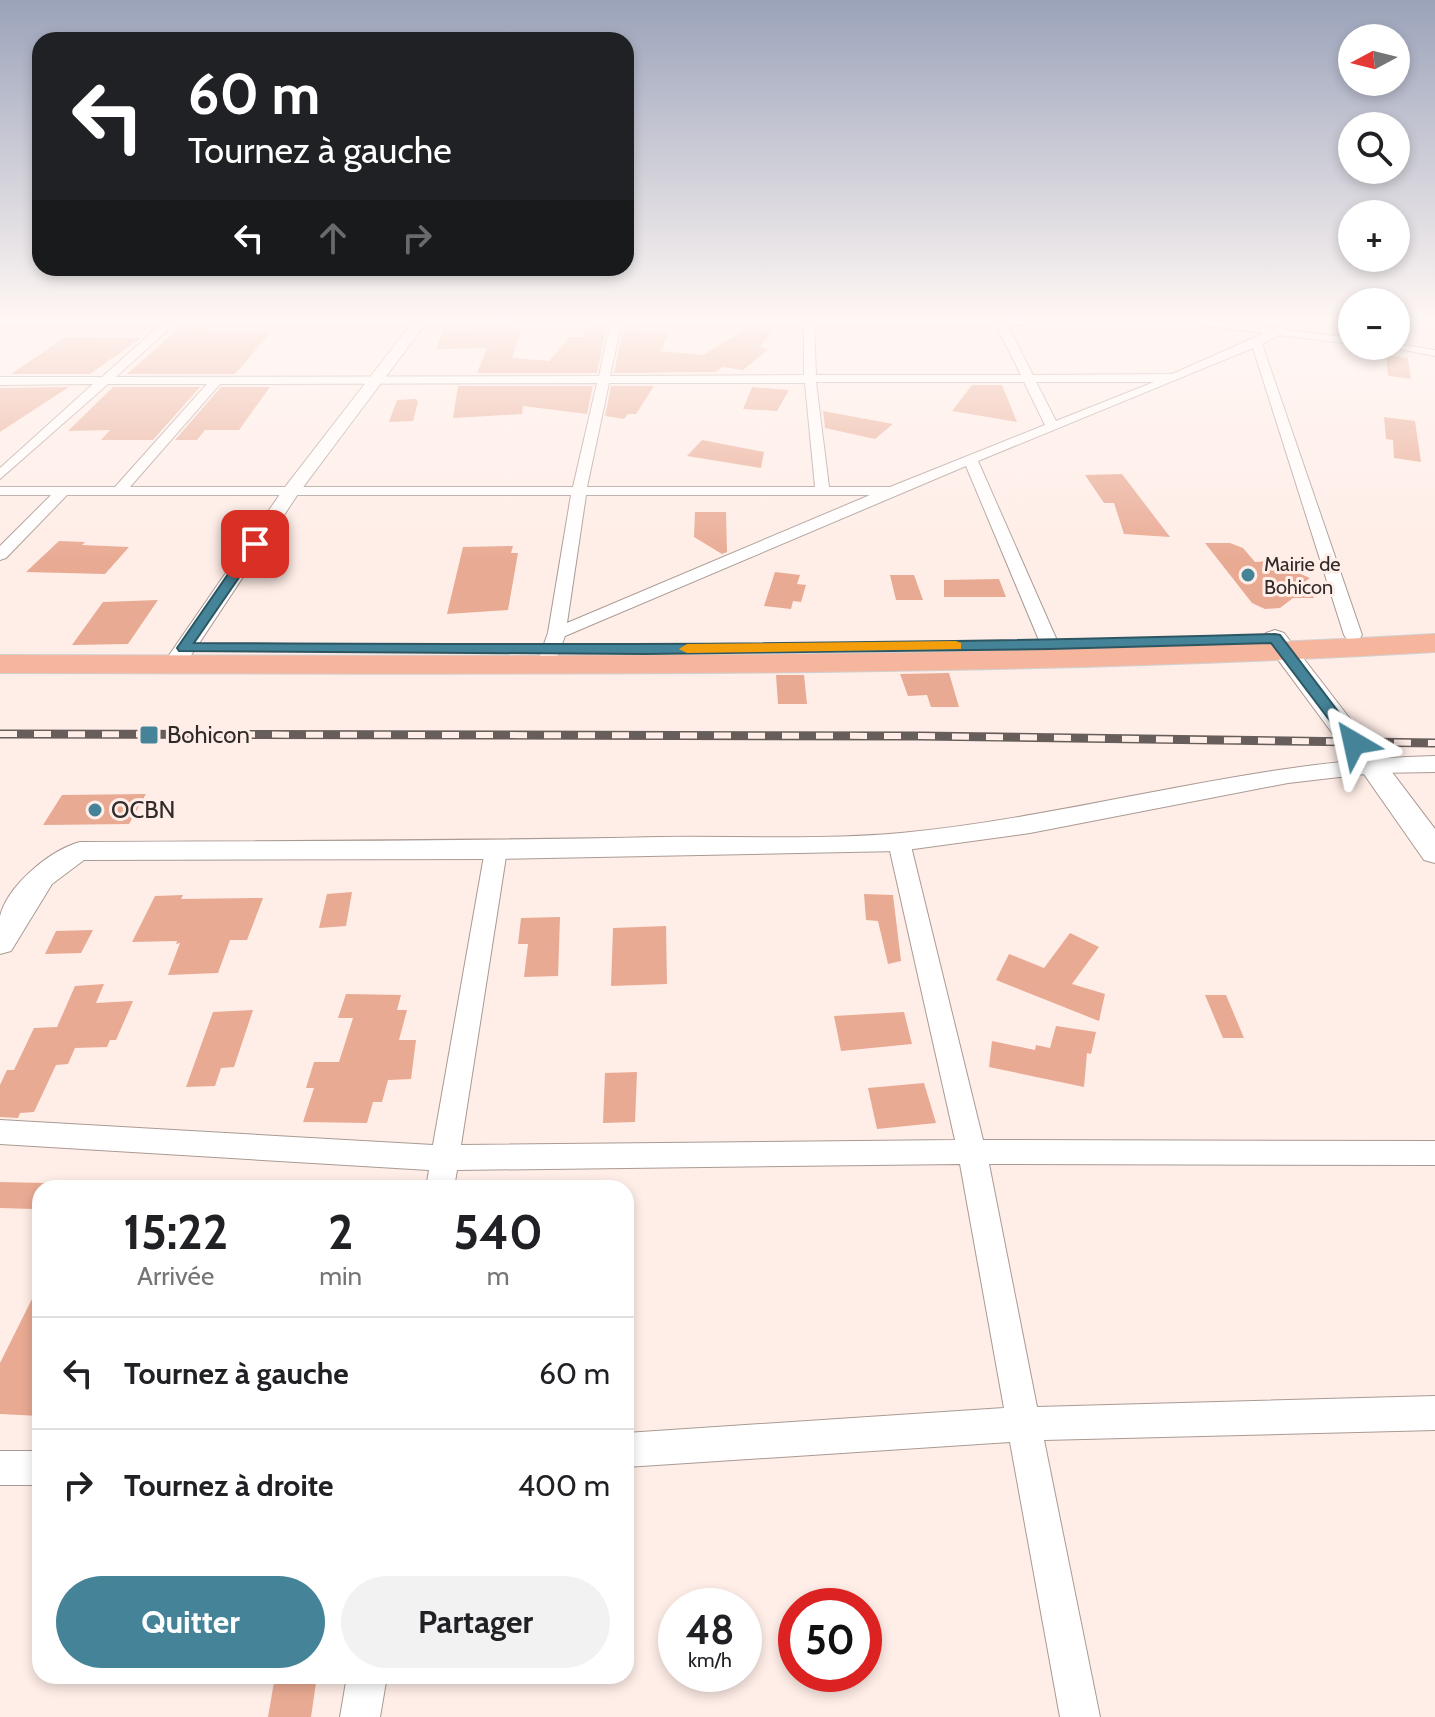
<!DOCTYPE html>
<html lang="fr">
<meta charset="utf-8">
<style>
:root{--surface:#fff;--page:#f2f2f2;--text:#202124;--muted:#757577;--line:#e0e0e0;--accent:#458498}
body{margin:0;font-family:Cabin,sans-serif;background:var(--page);color:var(--text);height:100vh;display:flex;flex-direction:column;font-size:30px;white-space:nowrap}
*{box-sizing:border-box;margin:0}
p{font-size:26px;color:var(--muted)}
.icon{flex:none;width:44px;height:44px;fill:none;stroke:currentColor;stroke-width:2;stroke-linecap:round;stroke-linejoin:round}
.map{position:relative;flex:1;overflow:hidden}
.drawer{position:absolute;left:32px;top:1180px;width:602px;height:504px;display:flex;flex-direction:column;background:var(--surface);border-radius:24px;box-shadow:0 4px 12px #0003}
.drawer>*{flex:none}
.guide{position:absolute;left:32px;top:32px;width:602px;height:244px;border-radius:24px;box-shadow:0 4px 12px #0003;background:#202124;color:#fff;overflow:hidden}
.needle{width:52px;rotate:263deg}
.buttons{position:absolute;left:1338px;top:24px;display:grid;gap:16px}
.buttons a{display:grid;place-items:center;width:72px;height:72px;border-radius:50%;background:var(--surface);box-shadow:0 4px 12px #0003;font-size:40px}
.speed{position:absolute;left:658px;top:1588px;display:flex;gap:16px;font-size:40px;font-weight:700;text-align:center}
.speed>*{display:grid;place-content:center;width:104px;height:104px;border-radius:50%;background:var(--surface);box-shadow:0 4px 12px #0003;line-height:1}
.speed small{font-size:20px;font-weight:400}
.speed .limit{border:12px solid #d22;background:#fff;color:#111}
.pin{position:absolute;display:grid;place-items:center;width:68px;height:68px;color:#fff;margin:-34px;border-radius:16px;box-shadow:0 4px 12px #0006}
.me{position:absolute;width:88px;margin:-44px;rotate:324deg;stroke-linejoin:round;filter:drop-shadow(0 0 6px #0008)}
.turn{display:flex;align-items:center;gap:28px;height:168px;padding:0 24px;font-size:36px}
.turn .icon{width:104px;height:104px;stroke-width:2.5}
.turn b{display:block;font-size:56px;line-height:68px}
.lanes{display:flex;align-items:center;height:76px;padding:0 24px;background:#0003;justify-content:center;gap:40px;direction:ltr}
.lanes .off{opacity:.35}
.eta{display:flex;justify-content:space-evenly;align-items:center;height:136px;text-align:center}
.eta b{font-size:48px;font-weight:800;line-height:56px}
.primary-button{display:flex;gap:16px;margin-top:auto;padding:16px 24px}
.primary-button a{flex:1;height:92px;border-radius:48px;background:var(--accent);color:#fff;font-size:32px;font-weight:800;line-height:92px;text-align:center}
.primary-button a+a{background:var(--page);color:var(--text)}
ul{padding:0;list-style:none}
li{display:flex;align-items:center;gap:24px;height:112px;padding:0 24px;border-top:2px solid var(--line)}
li div{flex:1}
li b{display:block;font-size:30px}
li em{font-style:normal}
.map>svg:first-child{display:block}
.building{fill:#e9aa93}
.lines{fill:none;stroke-linecap:round;stroke-linejoin:round}
.minor-casing{stroke:#aa9a94;stroke-width:2}
.tertiary-casing{stroke:#aa9a94;stroke-width:2}
.secondary-casing{stroke:#aa9a94;stroke-width:2}
.trunk-casing{stroke:#d1d0d0;stroke-width:2}
.minor{fill:#fff;fill-rule:evenodd}
.tertiary{fill:#fff;fill-rule:evenodd}
.secondary{fill:#fff;fill-rule:evenodd}
.trunk{fill:#f6b69e;fill-rule:evenodd}
.rail-casing{stroke:#675e5b;stroke-width:9}
.rail{stroke:#ffede7;stroke-width:6;stroke-dasharray:17;stroke-linecap:butt}
.route{fill:#458498;stroke:#2d5663;stroke-width:2}
.slow{fill:#f59e0b}
.poi-dot{fill:#458498;stroke:#ffede7;stroke-width:3}
.labels{text-anchor:middle;stroke-width:6;stroke-linejoin:round;paint-order:stroke}
.far-poi-label{font-size:20px;fill:#302a28;stroke:#ffede7;text-anchor:start}
.poi-label{font-size:24px;fill:#302a28;stroke:#ffede7;text-anchor:start}
</style>
<div class="map">
<svg width="1435" height="1717" viewBox="0 0 1435 1717">
<rect width="100%" height="100%" fill="#ffede7"/>
<!-- building -->
<path class="building" d="M749,328L771,331L760,347L769,349L743,370L723,367L715,372L614,373L623,330L669,332L661,351L702,355Z
M178,329H212L209,332H271L235,374H127Z
M522,329L512,358L549,361L569,337H583L585,329L606,330L597,373H477L487,348L436,349L443,330Z
M65,337L102,338H141L90,374H11Z
M1386,355L1408,358L1411,379L1388,376Z
M972,385H1002L1017,422L952,411Z
M458,386H593L587,414L523,406L522,414L453,418Z
M611,386H654L636,414H628L624,419L605,416Z
M69,387L0,432V388Z
M113,387H200L153,440H101L110,430L68,431Z
M221,387H270L239,430H205L197,440H175Z
M752,387L789,390L777,411L743,409Z
M416,399L418,402L413,421L389,422L397,400Z
M823,411L893,424L875,439L825,428Z
M1384,417L1415,421L1421,462L1394,458L1393,440L1386,439Z
M702,440L764,452L761,468L687,456Z
M1122,474L1170,537L1124,534L1114,503H1104L1085,475Z
M695,512H726L727,552L722,554L694,537Z
M59,541L85,542L82,545L129,547L105,574L26,572Z
M1205,543H1230L1243,548L1255,562L1283,560L1291,570L1310,578L1303,583L1314,598H1293L1280,608L1265,609L1252,603Z
M513,546L511,553H518L508,610L447,614L463,547Z
M775,572L800,575L797,584L806,585L801,602L793,601L791,609L764,606Z
M890,575H914L923,600H896Z
M999,579L1006,597H944V580Z
M158,600L128,644L72,645L103,602Z
M949,673L959,707H931L927,695L908,696L900,674Z
M776,675H804L807,704H778Z
M146,794L129,824L43,825L62,795Z
M352,892L346,926L319,928L327,894Z
M864,894L893,895L901,961L888,964L878,921L866,920Z
M183,895L181,899L263,898L247,940H230L218,973L168,975L180,943L176,944L177,941L132,942L155,896Z
M560,917L558,976L524,977L528,944H518L521,918Z
M666,926L667,984L611,986L613,928Z
M93,930L81,953L45,954L56,931Z
M1070,933L1099,947L1072,984L1105,994L1099,1021L996,980L1009,954L1044,968Z
M104,984L96,1003L133,1001L116,1040H110L107,1047L75,1048L68,1064L56,1065L34,1112L20,1113L18,1118L0,1117V1085L7,1070H14L34,1028L57,1027L75,986Z
M346,994L401,995L397,1010H407L399,1040H416L411,1079L388,1080L382,1102H373L367,1123L303,1122L314,1088H306L314,1062H339L353,1018H338Z
M1205,995H1226L1244,1038H1223Z
M253,1010L234,1067L221,1068L215,1086L186,1087L213,1012Z
M904,1012L912,1044L841,1051L834,1016Z
M1056,1026L1096,1032L1091,1054L1087,1053L1084,1087L989,1067L992,1041L1035,1050L1036,1045L1050,1048Z
M637,1072L635,1122L603,1123L605,1073Z
M924,1083L936,1123L877,1129L868,1088Z
M0,1182L47,1183L45,1188H40V1197L34,1209L0,1208Z
M40,1283V1416L0,1414V1363Z
M275,1676H317L311,1717H268Z"/>
<g class="lines">
<!-- minor casing -->
<g class="minor-casing">
<path id="minor" d="M1206,319L1275,328L1282,326L1287,330L1352,338V344L1279,335L1262,344L1362,635L1359,639H1347L1344,635L1253,348L978,461L1059,645L1050,650L1041,645L966,466L565,636L555,663L546,668L537,663L548,633L571,495H67L6,558L0,560V546L51,495H0V487H115L207,384H108L0,479V468L93,384L0,385V377H102L159,326H0V320ZM1193,324L1265,333L1172,374L1033,375L1007,325ZM610,325L599,376L116,377L172,326ZM621,325H804V375L610,376ZM814,325H996L1021,375H816ZM816,382H1024L1045,425L890,487H829ZM1036,382H1154L1056,421ZM597,383L573,487H130L220,384ZM609,383H805L815,487H587ZM586,495H870L567,623Z
M1396,344L1435,350V356L1383,346Z
M899,835L907,837L910,842L983,1140L1435,1141V1165L989,1164L1037,1407L1435,1396V1430L1044,1440L1100,1717H1060L1010,1442L626,1467V1433L1004,1408L960,1164L457,1170L454,1188H426L429,1170L0,1144V1120L433,1145L485,850L488,845H504L507,850L461,1145L955,1140L888,842L891,837Z
M0,1451H40V1485H0Z
M347,1676H387L380,1717H340Z"/>
</g>
<!-- tertiary casing -->
<g class="tertiary-casing">
<path id="tertiary" d="M415,319H429L298,494L182,669H166L163,664L285,487Z
M1435,756V772L1374,773L1288,783L1030,833L899,851L496,859L84,860L52,884L11,951L0,954C0,943 0,927 0,916C8,885 50,850 80,842C274,841 468,841 661,837C740,836 823,840 901,833C1080,816 1254,759 1435,756Z"/>
</g>
<!-- secondary casing -->
<g class="secondary-casing">
<path id="secondary" d="M1275,630L1284,633L1364,737L1368,743L1364,748L1376,751L1435,829V863L1424,860L1352,757L1355,751L1344,749L1262,638L1266,633Z"/>
</g>
<!-- trunk casing -->
<g class="trunk-casing">
<path id="trunk" d="M1435,634V652C957,680 478,673 0,673V655C478,655 957,662 1435,634Z"/>
</g>
<!-- minor -->
<use href="#minor" class="minor"/>
<!-- tertiary -->
<use href="#tertiary" class="tertiary"/>
<!-- secondary -->
<use href="#secondary" class="secondary"/>
<!-- trunk -->
<use href="#trunk" class="trunk"/>
<!-- rail casing -->
<g class="rail-casing">
<path id="rail" d="M0,734L920,736L1435,743"/>
</g>
<!-- rail -->
<use href="#rail" class="rail"/>
</g>
<!-- sky -->
<linearGradient id="sky" x2="0" y2="1"><stop stop-color="#9ba3ba"/><stop offset="0.57" stop-color="#fff7f4"/><stop offset="1" stop-color="#fff7f4" stop-opacity="0"/></linearGradient>
<rect width="1435" height="560" fill="url(#sky)"/>
<!-- route -->
<path class="route" d="M255,540L262,544L194,643C555,645 915,645 1275,634L1280,635L1362,743L1354,748L1349,746L1271,643L1050,649L645,654L179,651L177,648L251,541Z"/>
<!-- slow -->
<path class="slow" d="M956,641L961,643V649L687,653L679,649L687,644Z"/>
<!-- markers -->
<g class="poi-dot">
<circle cx="1248" cy="575" r="8"/>
<rect x="139" y="725" width="20" height="20" rx="4"/>
<circle cx="95" cy="810" r="8"/>
</g>
<g class="labels">
<!-- far-poi labels -->
<g class="far-poi-label">
<text x="1264" y="571">Mairie de<tspan x="1264" dy="23">Bohicon</tspan></text>
</g>
<!-- poi labels -->
<g class="poi-label">
<text x="167" y="743">Bohicon</text>
<text x="111" y="818">OCBN</text>
</g>
</g>
</svg>
<div class="buttons">
<a><svg class="needle" viewBox="-14 -14 28 28"><path d="M0-13l5 13h-10z" fill="#e53935"/><path d="M0 13l5-13h-10z" fill="#757577"/></svg></a>
<a><svg class="icon" aria-label="search" viewBox="0 0 24 24"><circle cx="10" cy="10" r="6"/><path d="M15 15l6 6"/></svg></a>
<a>+</a>
<a>−</a>
</div>
<div class="speed"><div>48<small>km/h</small></div><div class="limit">50</div></div>
<div class="pin" style="left:255px;top:544px;background:#d93025"><svg class="icon" aria-label="arrive" viewBox="0 0 24 24"><path d="M6 21V4h12l-3 4 3 4H6"/></svg></div>
<svg class="me" style="left:1354px;top:743px" viewBox="-20 -20 40 40"><path d="M0-17L14 15 0 8-14 15z" fill="#458498" stroke="#fff" stroke-width="4"/></svg>
<div class="guide">
<div class="turn"><svg class="icon" aria-label="left" viewBox="0 0 24 24"><path d="M17 20v-9H6M10 6l-5 5 5 5"/></svg><div><b>60 m</b>Tournez à gauche</div></div>
<div class="lanes"><svg class="icon" aria-label="left" viewBox="0 0 24 24"><path d="M17 20v-9H6M10 6l-5 5 5 5"/></svg><svg class="icon off" aria-label="ahead" viewBox="0 0 24 24"><path d="M12 20V5M6 11l6-6 6 6"/></svg><svg class="icon off" aria-label="right" viewBox="0 0 24 24"><path d="M7 20v-9h11M14 6l5 5-5 5"/></svg></div>
</div>
<section class="drawer">
<div class="eta">
<div><b>15:22</b><p>Arrivée</p></div>
<div><b>2</b><p>min</p></div>
<div><b>540</b><p>m</p></div>
</div>
<ul>
<li><svg class="icon" aria-label="left" viewBox="0 0 24 24"><path d="M17 20v-9H6M10 6l-5 5 5 5"/></svg><div><b>Tournez à gauche</b></div><em>60 m</em></li>
<li><svg class="icon" aria-label="right" viewBox="0 0 24 24"><path d="M7 20v-9h11M14 6l5 5-5 5"/></svg><div><b>Tournez à droite</b></div><em>400 m</em></li>
</ul>
<div class="primary-button"><a>Quitter</a><a>Partager</a></div>
</section>
</div>
